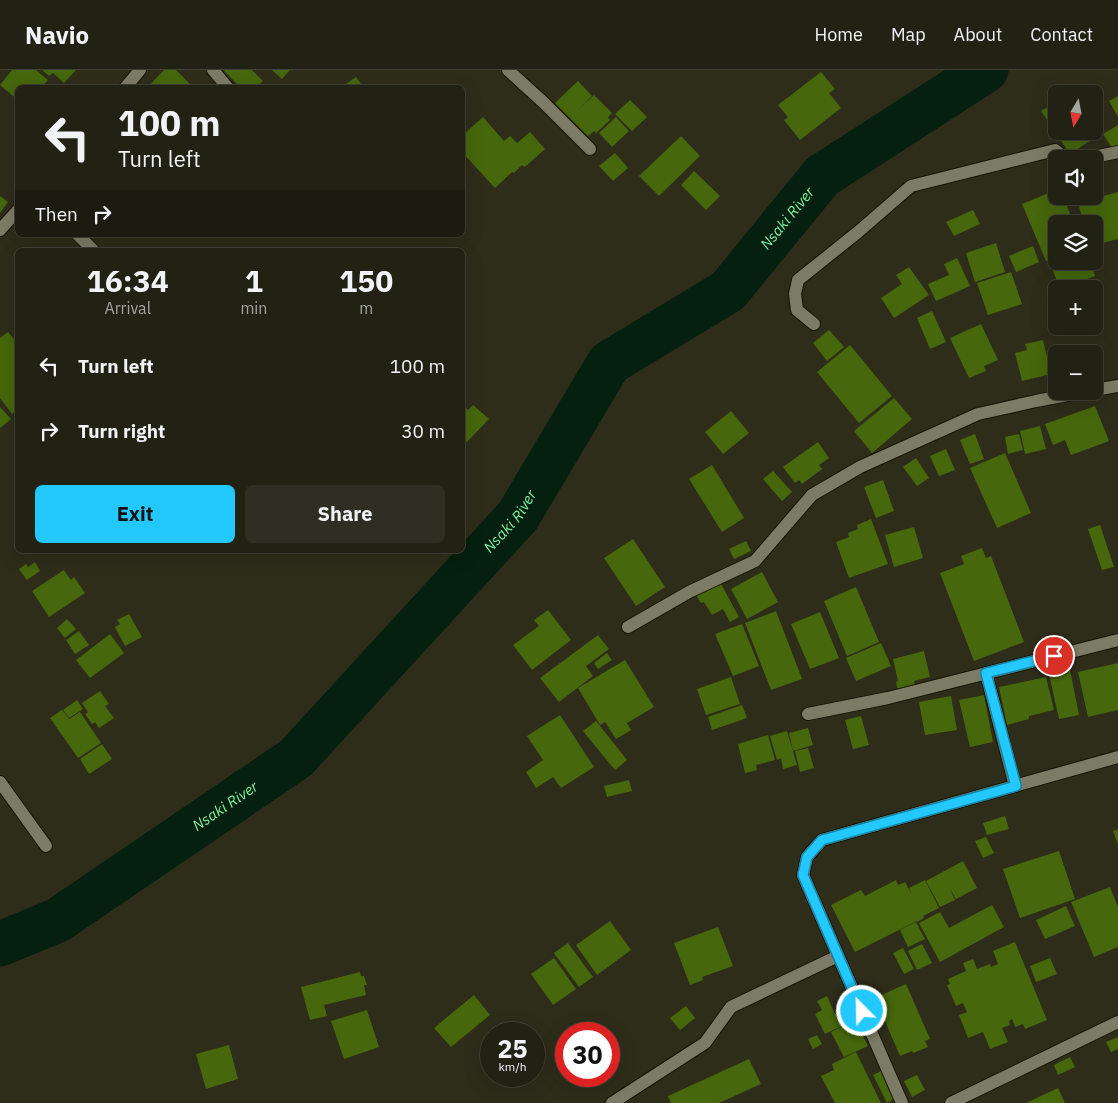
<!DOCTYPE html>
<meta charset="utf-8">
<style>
:root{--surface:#222214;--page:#2e2f22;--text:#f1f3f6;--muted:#a2a4a0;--line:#3f3f34;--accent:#23c9fe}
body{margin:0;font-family:"IBM Plex Sans",sans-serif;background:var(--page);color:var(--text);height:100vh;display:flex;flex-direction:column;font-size:19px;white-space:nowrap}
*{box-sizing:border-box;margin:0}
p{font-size:16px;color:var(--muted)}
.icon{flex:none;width:28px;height:28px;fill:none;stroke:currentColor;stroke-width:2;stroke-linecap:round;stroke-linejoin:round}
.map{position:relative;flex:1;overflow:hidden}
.details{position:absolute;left:15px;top:178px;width:450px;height:305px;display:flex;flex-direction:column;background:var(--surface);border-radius:8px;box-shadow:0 5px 20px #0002,0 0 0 1px var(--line)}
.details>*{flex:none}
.banner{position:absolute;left:15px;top:15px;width:450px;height:152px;border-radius:8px;box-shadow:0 5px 20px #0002,0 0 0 1px var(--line);background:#222214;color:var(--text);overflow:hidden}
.needle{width:32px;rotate:190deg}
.tools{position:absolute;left:1048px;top:15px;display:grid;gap:10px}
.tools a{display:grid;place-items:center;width:55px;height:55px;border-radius:8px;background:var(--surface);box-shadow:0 5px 20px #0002,0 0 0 1px var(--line);font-size:25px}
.speed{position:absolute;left:480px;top:952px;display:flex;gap:10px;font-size:25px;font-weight:700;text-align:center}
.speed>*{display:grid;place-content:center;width:65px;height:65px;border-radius:50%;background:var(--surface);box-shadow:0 5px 20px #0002,0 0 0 1px var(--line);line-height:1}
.speed small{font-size:12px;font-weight:400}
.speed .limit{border:8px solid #d22;background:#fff;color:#111}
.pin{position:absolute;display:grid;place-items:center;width:42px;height:42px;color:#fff;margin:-21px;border:2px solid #fff;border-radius:50%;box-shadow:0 1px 5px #0007}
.me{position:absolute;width:55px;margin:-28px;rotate:337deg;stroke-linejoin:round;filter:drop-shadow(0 0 4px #0008)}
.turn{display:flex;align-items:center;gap:18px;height:105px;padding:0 20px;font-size:22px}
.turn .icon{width:65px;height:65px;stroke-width:2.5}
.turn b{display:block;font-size:35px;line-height:42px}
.then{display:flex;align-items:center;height:48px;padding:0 20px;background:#0003;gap:10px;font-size:19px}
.eta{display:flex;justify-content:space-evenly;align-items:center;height:85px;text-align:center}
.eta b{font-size:30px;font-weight:800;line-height:35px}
.primary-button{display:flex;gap:10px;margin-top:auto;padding:10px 20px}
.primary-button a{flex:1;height:58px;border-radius:8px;background:var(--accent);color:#111;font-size:20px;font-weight:800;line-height:58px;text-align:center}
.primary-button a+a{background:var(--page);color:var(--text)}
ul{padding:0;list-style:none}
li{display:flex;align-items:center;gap:15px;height:65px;padding:0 20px}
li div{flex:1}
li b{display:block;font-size:19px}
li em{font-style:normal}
header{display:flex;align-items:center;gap:30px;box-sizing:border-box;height:70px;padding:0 25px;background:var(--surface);border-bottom:1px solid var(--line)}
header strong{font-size:24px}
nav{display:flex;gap:28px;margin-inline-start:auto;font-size:18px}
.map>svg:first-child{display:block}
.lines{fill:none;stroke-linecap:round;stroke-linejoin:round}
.river{stroke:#05200f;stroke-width:45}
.building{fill:#46670b}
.street-casing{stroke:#171504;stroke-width:14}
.street{stroke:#7c7b65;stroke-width:12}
.route-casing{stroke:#1783a5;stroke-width:12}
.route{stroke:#23c9fe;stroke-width:9}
.labels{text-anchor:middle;stroke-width:5;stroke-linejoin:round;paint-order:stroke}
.water-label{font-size:15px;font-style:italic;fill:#7ff2a6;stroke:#2e2d1a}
</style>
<header>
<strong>Navio</strong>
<nav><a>Home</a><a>Map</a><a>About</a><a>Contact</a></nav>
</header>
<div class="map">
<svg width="1118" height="1033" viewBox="0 0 1118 1033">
<rect width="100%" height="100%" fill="#2e2d1a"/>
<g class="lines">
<!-- river -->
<path class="river" id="s1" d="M0,874L58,850L296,688L518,446L609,293L728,221L822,106L986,0"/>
</g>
<!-- building -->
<path class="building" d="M12,0H36L48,10L41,18H18V30L0,15Z
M42,0H76L64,13L53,3L49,6Z
M164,0H176L194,18H147Z
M225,0H252L263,11L256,18H241L224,1Z
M272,0H290L282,9Z
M821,2L835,19L829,23L841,38L800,70L784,50L788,47L778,35Z
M356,7L364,18H340Z
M578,11L592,26L577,41L594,25L612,43L608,47L610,50L596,63L594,61L588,66L555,33Z
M1118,26V47L1109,31Z
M630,30L647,47L632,61L615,44Z
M1056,32V61H1086L1091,70L1070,84L1041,41Z
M483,47L504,71L510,66L517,73L530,62L545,79L525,97L522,95L514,103L512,102L495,118L462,82V66Z
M616,47L629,61L612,77L599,63Z
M1118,55V75L1112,78L1103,64Z
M681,66L700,86L659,126L639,106Z
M615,83L628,98L613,111L599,96Z
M694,101L720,126L706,140L681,115Z
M1056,120V126H1063L1074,154H1056V187L1046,191L1022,134Z
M1118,122V169L1094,175V154H1084L1076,126H1095L1096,128Z
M0,126L8,132L0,143Z
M973,140L980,154L954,166L946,152Z
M996,173L1005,202L975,212L966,183Z
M1033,176L1039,192L1016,202L1009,186Z
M957,188L970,216L936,231L928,214L949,205L944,194Z
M1069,191H1090L1095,206L1060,219L1052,198Z
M909,197L929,225L894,248L881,228L902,214L896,205Z
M1011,202L1022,234L988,245L977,213Z
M932,241L946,272L930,279L917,248Z
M981,254L998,290L984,296L986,301L969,308L950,268Z
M829,260L844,277L827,291L813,273Z
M8,262L18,274V340L12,344L0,328V268Z
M1043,270L1051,304L1022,311L1015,283L1027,280L1025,274Z
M850,275L892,326L859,353L817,302Z
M894,328L912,349L872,383L854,361Z
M462,335L468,340L473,335L489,349L462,377Z
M1095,336L1109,371L1071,385L1065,370L1053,375L1045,354Z
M0,337L11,349L0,358Z
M731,341L749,363L723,384L705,362Z
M1040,356L1046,379L1025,384L1020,361Z
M975,364L984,389L970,394L960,370Z
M1019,364L1023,380L1008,384L1005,367Z
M818,372L829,388L819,395L822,399L802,414L799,410L795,413L783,397Z
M946,379L955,400L939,406L930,386Z
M1005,383L1031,443L997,458L970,398Z
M916,388L929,408L917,416L903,397Z
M712,395L744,448L722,462L689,409Z
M773,401L792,422L782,431L763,409Z
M883,410L894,441L876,448L864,417Z
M871,449L888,494L849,508L836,472L849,467L848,463L858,459L857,455Z
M1100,455L1114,497L1102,500L1088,459Z
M914,457L923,488L894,497L885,465Z
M633,469L665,517L636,536L604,488Z
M746,471L751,481L734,489L729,479Z
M982,478L986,488L991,486L1024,572L974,591L940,503L964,494L961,486Z
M35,492L40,501L27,510L19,499L26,494L28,497Z
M64,500L71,510L74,507L85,523L49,547L32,521Z
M762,502L778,532L747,549L731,519Z
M720,512L739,547L730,552L723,539L712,545L704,532L701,533L696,525Z
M856,517L879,572L847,586L824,531Z
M548,540L571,570L532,600L513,575L539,556L534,550Z
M776,541L802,609L771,620L745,553Z
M820,542L839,588L810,599L791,554Z
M129,544L142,567L125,576L115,557L120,554L117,550Z
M67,549L76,559L65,568L57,558Z
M742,554L759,596L733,606L715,564Z
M79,561L89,575L75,584L66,570Z
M110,564L124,583L90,608L76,590Z
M598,565L609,579L586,596L593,606L559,632L540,608Z
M881,573L891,596L856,611L846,588Z
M924,581L930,607L914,611L915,615L898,620L896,612L898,611L893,589Z
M607,583L612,590L598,599L594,593Z
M625,590L654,637L627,653L631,660L616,669L605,652L600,655L578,618Z
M1118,593V640L1088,647L1078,602Z
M1070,600L1079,645L1059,649L1049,604Z
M731,607L740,634L706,645L697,619Z
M1046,607L1054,640L1029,646V649L1007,655L999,617Z
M100,621L109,634L105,636L114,648L99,658L95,652L92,654L85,644L88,642L82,633Z
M984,625L993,672L970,677L959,630Z
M951,626L957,660L925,665L919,632Z
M77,630L83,639L69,648L63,640Z
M742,635L747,648L712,660L708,647Z
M62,640L69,649L80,642L101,673L78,688L50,648Z
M560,645L594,697L561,718L553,707L536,718L526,702L543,690L527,666Z
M861,646L869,675L853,679L845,650Z
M596,651L627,690L615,700L583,661Z
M808,658L813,675L793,681L789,663Z
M787,661L797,695L783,699L781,688L777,690L770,666Z
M768,665L775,690L756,695L757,700L745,703L738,674Z
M102,674L112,689L89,704L80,689Z
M808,678L814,698L800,702L795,681Z
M629,710L632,721L607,727L604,716Z
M1005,746L1009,759L987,765L983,753Z
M1118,759V775L1113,761Z
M986,767L994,783L983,788L975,771Z
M1059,781L1075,829L1020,848L1003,799Z
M963,791L977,818L956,829L950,819L955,830L940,837L926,811Z
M896,810L898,815L905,812L912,825L909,818L925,810L939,838L923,846L924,848L917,852V851L855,882L831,835L861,820L865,826Z
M1110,817L1118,837V877L1094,887L1071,832Z
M992,835L1004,857L940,892L919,853L940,842L949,858Z
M1066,836L1075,856L1045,869L1036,850Z
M610,851L631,880L597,905L576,875Z
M916,852L925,869L908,877L900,860Z
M718,857L733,896L702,907L703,910L690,915L674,873Z
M1015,872L1047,950L1025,959L1023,954L1015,957L1012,949L1009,951L1010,955L1002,958L1008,972L990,979L983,962L968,968L959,945L967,942L963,933L956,936L947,915L950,914L948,909L966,901L963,893L973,889L977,899L990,894L991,897L998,894L993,881Z
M568,873L593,907L579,917L554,883Z
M922,874L932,893L917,900L908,881Z
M903,878L914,899L904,904L893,883Z
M554,888L576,919L553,935L531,904Z
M1050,888L1057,904L1036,912L1030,896Z
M360,902L361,906H364L367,915H364L366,925L324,935L327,946L310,950L301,917Z
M906,914L930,969L925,971L928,977L913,983L912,981L900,986L875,928Z
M474,925L490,945L451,977L434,958Z
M827,926L835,944L838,942L844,955L825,964L815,944L822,940L817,931Z
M686,936L695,948L680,960L670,948Z
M367,940L379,977L344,989L331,951Z
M855,950L868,976L844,987L831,962Z
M817,965L822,974L813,979L808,969Z
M1118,967V979L1111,982L1106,972Z
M229,975L238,1009L206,1019L196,984Z
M856,982L881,1033H835L821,1006L834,1000L832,994Z
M1070,987L1075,997L1058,1005L1054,995Z
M749,989L761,1014L719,1033H671L668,1026Z
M881,1001L895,1028L887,1033L873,1005Z
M917,1005L925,1020L912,1027L904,1011Z
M1058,1018L1065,1033H1026Z"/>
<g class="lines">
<!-- street casing -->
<g class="street-casing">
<path id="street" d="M213,0L228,18
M508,0L543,32L590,79
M125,18L140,0
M1084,89L1118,82
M0,160L18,140
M78,165L93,180
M814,254L797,240L795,224L798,210L858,162L911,116L1055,80L1066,89
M1094,320L1118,316
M628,557L689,522L755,491L812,425L860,397L978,344L1036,331L1088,321
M986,603L1015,716
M808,644L888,628L1118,570
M0,712L46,776
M612,1033L705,973L731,937L838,886
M902,1033L803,805L807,787L822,770L1118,687
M951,1033L1118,952"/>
</g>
<!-- street -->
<use href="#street" class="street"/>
</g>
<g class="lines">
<!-- route casing -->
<g class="route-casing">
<path id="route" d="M862,941L803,805L807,787L822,770L1016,716L986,603L1054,586"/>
</g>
<!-- route -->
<use href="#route" class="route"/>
</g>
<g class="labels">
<!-- water labels -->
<g class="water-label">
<text dy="5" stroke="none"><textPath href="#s1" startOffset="1090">Nsaki River</textPath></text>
<text dy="5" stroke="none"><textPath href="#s1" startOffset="670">Nsaki River</textPath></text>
<text dy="5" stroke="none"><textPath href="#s1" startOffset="265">Nsaki River</textPath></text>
</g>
</g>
</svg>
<div class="tools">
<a><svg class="needle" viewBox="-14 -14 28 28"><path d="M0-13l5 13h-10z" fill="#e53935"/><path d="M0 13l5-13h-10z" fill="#a2a4a0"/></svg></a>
<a><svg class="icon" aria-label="sound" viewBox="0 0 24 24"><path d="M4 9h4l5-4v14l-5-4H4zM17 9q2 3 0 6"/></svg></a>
<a><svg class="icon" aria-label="layers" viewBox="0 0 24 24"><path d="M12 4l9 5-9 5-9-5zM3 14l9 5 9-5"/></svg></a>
<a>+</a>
<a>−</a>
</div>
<div class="speed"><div>25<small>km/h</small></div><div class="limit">30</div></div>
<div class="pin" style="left:1054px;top:586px;background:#d93025"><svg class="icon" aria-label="arrive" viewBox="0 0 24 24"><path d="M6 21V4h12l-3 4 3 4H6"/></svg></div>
<svg class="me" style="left:862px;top:941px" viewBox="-20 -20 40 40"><circle r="17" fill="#23c9fe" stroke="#fff" stroke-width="3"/><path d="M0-11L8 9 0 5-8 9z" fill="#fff"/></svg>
<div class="banner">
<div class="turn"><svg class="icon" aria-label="left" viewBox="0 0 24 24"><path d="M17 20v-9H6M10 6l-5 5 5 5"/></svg><div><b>100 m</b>Turn left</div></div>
<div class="then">Then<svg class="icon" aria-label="right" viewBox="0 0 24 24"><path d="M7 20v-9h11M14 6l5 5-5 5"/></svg></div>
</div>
<section class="details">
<div class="eta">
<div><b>16:34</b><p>Arrival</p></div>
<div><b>1</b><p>min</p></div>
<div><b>150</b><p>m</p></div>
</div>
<ul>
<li><svg class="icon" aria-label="left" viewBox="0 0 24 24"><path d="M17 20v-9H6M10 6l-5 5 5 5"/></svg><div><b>Turn left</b></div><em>100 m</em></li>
<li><svg class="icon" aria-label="right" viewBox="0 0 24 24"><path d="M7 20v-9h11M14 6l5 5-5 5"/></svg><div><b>Turn right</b></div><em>30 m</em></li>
</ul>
<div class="primary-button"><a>Exit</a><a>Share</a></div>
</section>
</div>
